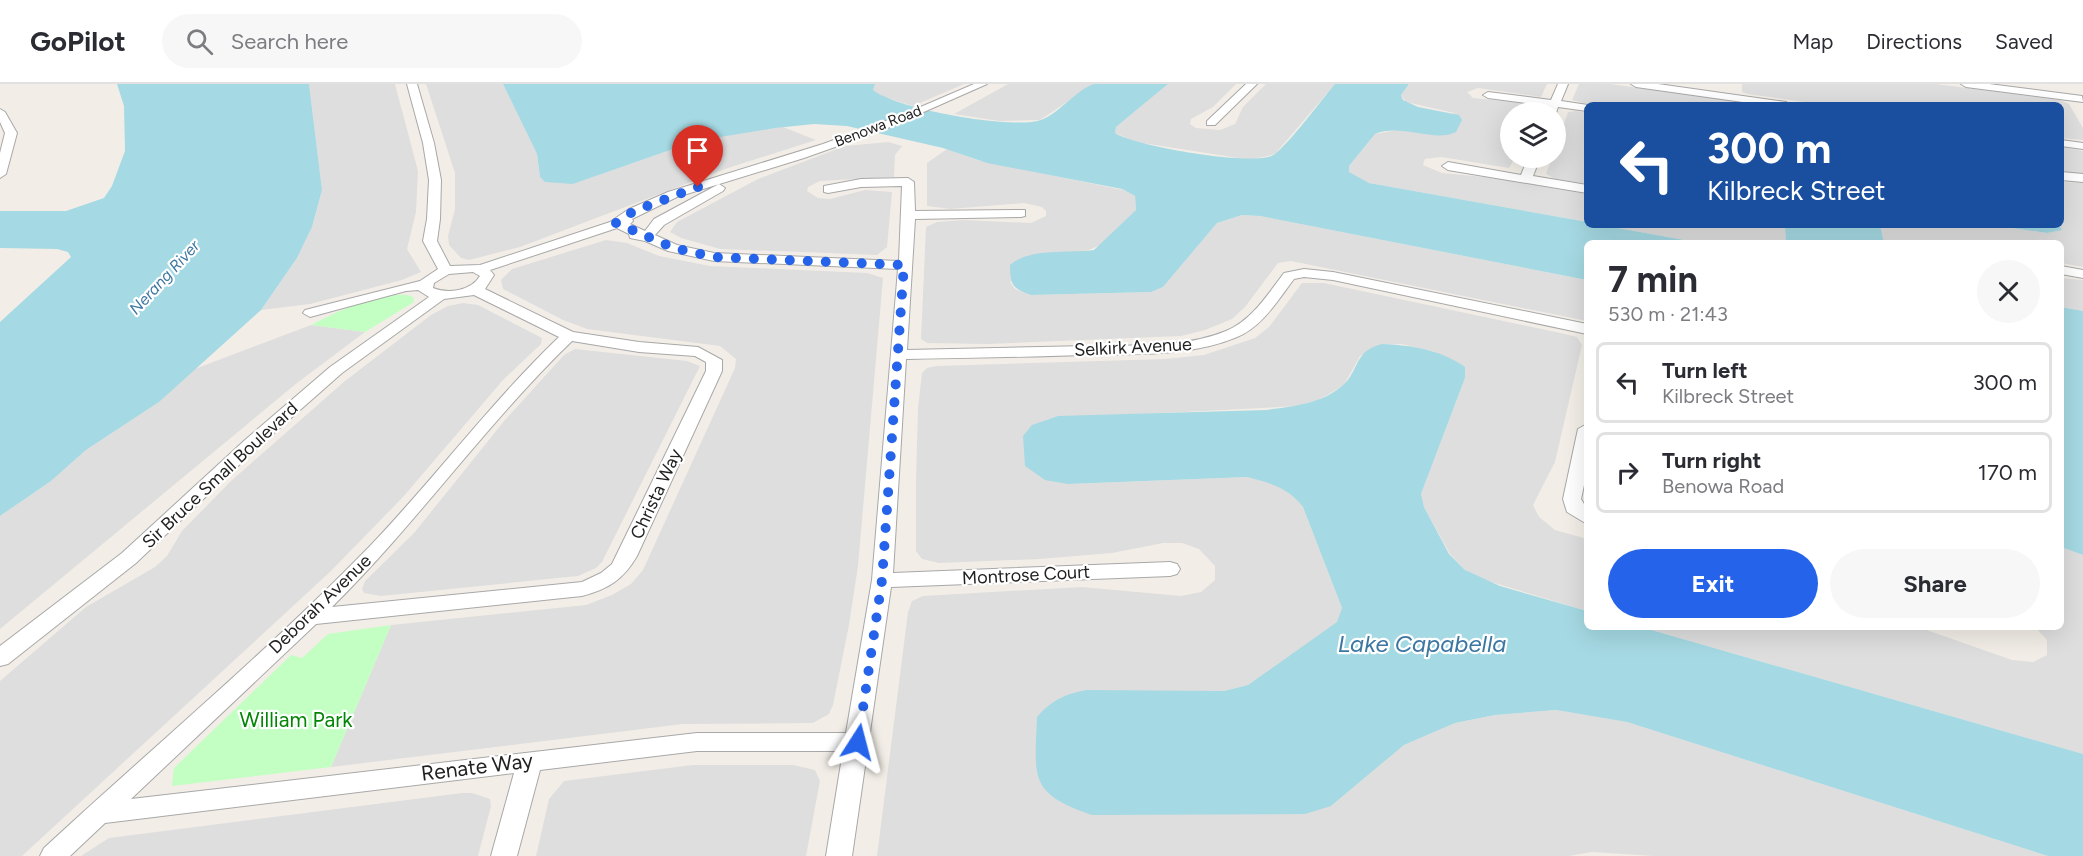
<!DOCTYPE html>
<meta charset="utf-8">
<style>
:root{--surface:#fff;--page:#f7f7f7;--text:#2b2b33;--muted:#7c7c81;--line:#e1e1e2;--accent:#2563eb}
body{margin:0;font-family:Figtree,sans-serif;background:var(--page);color:var(--text);height:100vh;display:flex;flex-direction:column;font-size:22px;white-space:nowrap}
*{box-sizing:border-box;margin:0}
p{font-size:20px;color:var(--muted)}
.icon{flex:none;width:33px;height:33px;fill:none;stroke:currentColor;stroke-width:2;stroke-linecap:round;stroke-linejoin:round}
.map{position:relative;flex:1;overflow:hidden}
.sheet{position:absolute;left:1584px;top:156px;width:480px;height:390px;display:flex;flex-direction:column;background:var(--surface);border-radius:9px;box-shadow:0 6px 24px #0002}
.sheet>*{flex:none}
.hud{position:absolute;left:1584px;top:18px;width:480px;height:126px;border-radius:9px;box-shadow:0 6px 24px #0002;background:#1a4fa0;color:#fff;overflow:hidden}
.fabs{position:absolute;left:1500px;top:18px;display:grid;gap:12px}
.fabs a{display:grid;place-items:center;width:66px;height:66px;border-radius:50%;background:var(--surface);box-shadow:0 6px 24px #0002;font-size:30px}
.pin{position:absolute;display:grid;place-items:center;width:51px;height:51px;color:#fff;margin:-62px -26px;border-radius:50% 50% 50% 0;rotate:-45deg;box-shadow:0 0 6px #0007}
.pin .icon{rotate:45deg}
.me{position:absolute;width:66px;margin:-33px;rotate:9deg;stroke-linejoin:round;filter:drop-shadow(0 0 4px #0008)}
.turn{display:flex;align-items:center;gap:21px;height:126px;padding:0 24px;font-size:27px}
.turn .icon{width:78px;height:78px;stroke-width:2.5}
.turn b{display:block;font-size:42px;line-height:51px}
.round{display:grid;place-items:center;flex:none;width:63px;height:63px;border-radius:32px;background:var(--page)}
.overview{display:flex;align-items:center;justify-content:space-between;height:102px;padding:0 24px}
h1{font-size:36px;font-weight:700;line-height:45px}
.button{display:flex;gap:12px;margin-top:auto;padding:12px 24px}
.button a{flex:1;height:69px;border-radius:36px;background:var(--accent);color:#fff;font-size:24px;font-weight:700;line-height:69px;text-align:center}
.button a+a{background:var(--page);color:var(--text)}
ul{padding:0;list-style:none}
li{display:flex;align-items:center;gap:18px;height:81px;margin:0 12px 9px;padding:0 12px;border:3px solid var(--line);border-radius:9px}
li div{flex:1}
li b{display:block;font-size:22px}
li em{font-style:normal}
header{display:flex;align-items:center;gap:36px;box-sizing:border-box;height:84px;padding:0 30px;background:var(--surface);border-bottom:2px solid var(--line)}
header strong{font-size:28px}
nav{display:flex;gap:33px;margin-inline-start:auto;font-size:21px}
.search{width:420px;height:54px;background:var(--page);display:flex;align-items:center;gap:15px;box-sizing:border-box;padding:0 21px;border-radius:33px;color:var(--muted);font-size:22px}
.map>svg:first-child{display:block}
.residential{fill:#dfdede}
.park{fill:#c3fec3}
.water{fill:#a5d9e3}
.lines{fill:none;stroke-linecap:round;stroke-linejoin:round}
.minor-casing{stroke:#a8a8a8;stroke-width:2}
.minor{fill:#fff;fill-rule:evenodd}
.route{stroke:#2563eb;stroke-width:10;stroke-dasharray:0 18}
.labels{text-anchor:middle;stroke-width:4.5;stroke-linejoin:round;paint-order:stroke}
.far-street-label{font-size:15px;fill:#212121;stroke:#fff}
.far-water-label{font-size:16px;font-style:italic;fill:#3c76a2;stroke:#fff}
.street-label{font-size:18px;fill:#212121;stroke:#fff}
.near-park-label{font-size:21px;fill:#038605;stroke:#fff}
.near-street-label{font-size:21px;fill:#212121;stroke:#fff}
.near-water-label{font-size:24px;font-style:italic;fill:#3c76a2;stroke:#fff}
</style>
<header>
<strong>GoPilot</strong>
<div class="search"><svg class="icon" aria-label="search" viewBox="0 0 24 24"><circle cx="10" cy="10" r="6"/><path d="M15 15l6 6"/></svg>Search here</div>
<nav><a>Map</a><a>Directions</a><a>Saved</a></nav>
</header>
<div class="map">
<svg width="2083" height="772" viewBox="0 0 2083 772">
<rect width="100%" height="100%" fill="#f2eee7"/>
<!-- residential -->
<path class="residential" d="M309,0H395L418,87L416,128L407,165L421,188L402,196L310,220L261,226L297,174L312,143L322,106Z
M426,0H503L537,70L540,93L573,100L696,57L734,49L783,43L816,56L728,84L520,163L469,176L461,174L449,161L448,152L455,125V89Z
M875,0H964L913,22L880,12L872,6Z
M1008,0H1094L1040,36L999,37L954,30Z
M1168,0H1236L1213,23L1191,35L1190,40L1196,44L1220,46L1235,40L1243,23L1266,0H1335L1275,70L1251,76L1136,58L1115,49L1116,43Z
M1409,0H1547L1541,13L1478,4L1467,8L1473,14L1531,20L1538,24L1536,28H1510V74H1515L1509,84L1441,73L1425,75L1423,81L1442,89L1495,94L1587,110V138L1369,99L1356,94L1349,88V82L1375,50L1397,46L1441,51L1454,29L1406,18L1401,11Z
M1579,0H1610L1761,21H1591L1572,16Z
M1742,0H1936L2060,16L2069,20L2083,44V56L2061,54V21H1826L1748,10L1742,8Z
M1575,27L1587,28V100L1555,95L1546,90L1552,74H1556V63L1568,28Z
M888,58L902,62L895,71L894,93L820,97L808,103L807,107L818,114L830,115L865,106L892,108L887,163L877,171L720,165L681,154L670,148L677,138L758,95L845,62Z
M2061,63L2083,67V90L2061,87Z
M947,65L977,76L1123,106L1135,112L1136,126L1103,160L1010,198L1015,205L1031,211L1151,208L1163,203L1217,139L1242,131L1260,132L1587,196V237L1291,177L1278,179L1245,223L1232,235L1205,246L1181,252L988,260L927,259L921,255L926,143L937,138L964,136L1031,139L1046,132V127L1042,123L1024,119L950,125L927,122V79Z
M2061,98L2083,99V183L2061,179V159H1884L1880,141H1991L2047,149L2061,146L2059,141Z
M1601,141H1785L1786,157V159H1701Z
M606,156L627,159L659,172L710,182L867,189L883,194L858,482L849,541L833,621L829,630L813,639L683,640L331,683L391,541L586,521L612,511L631,500L643,486L735,284L736,275L720,262L587,245L563,236L503,205L501,196L512,185Z
M2061,194L2083,196V227L2061,223Z
M1302,199H1324L1565,250L1577,253L1582,261L1555,378L1533,421L1539,433L1555,446L1587,455V527L1478,494L1465,486L1450,470L1424,423L1421,410L1465,294V284L1435,268L1401,260H1382L1360,272L1344,301L1319,316L1299,322L1047,335L1068,400L1247,393L1272,399L1294,411L1303,423L1342,524L1338,538L1248,601L1224,607L1331,722L1404,661L1455,639L1495,631L1556,626L1627,638L2048,772H1654L1592,768L1569,772H877L908,528L912,517L923,512L1082,503L1181,512L1201,508L1215,496V482L1199,465L1182,459H1163L1112,469L1040,475L939,479L922,475L916,467V397L918,324L922,289L927,284L936,282L1165,275L1204,271L1255,254L1269,243Z
M463,219L478,221L542,254L541,260L503,296L403,413L331,487L22,772H0V597L86,523L155,483L167,472L182,447L231,397L345,297L431,231L448,222Z
M311,241L365,248L297,299L0,545V432L51,397L86,366L159,318L192,286Z
M575,265L687,277L700,282L602,478L596,484L578,492L381,512L364,509L362,505L365,497L414,449L505,336L564,271Z
M2061,463L2083,471V670L1641,543H1918L2012,576L2033,578L2047,571V556L2035,543H2061Z
M693,681H793L815,686L820,697L806,772H536L549,715L564,697Z
M462,709H472L490,715L491,722L478,772H81L109,754Z"/>
<!-- park -->
<path class="park" d="M407,211L413,213L414,218L365,248L311,241C339,227 376,209 407,211Z
M391,541L331,683L172,702L174,684L291,571L302,574L328,550Z"/>
<!-- water -->
<path class="water" d="M117,0H309L322,106L312,143L297,174L261,226L159,318L86,366L51,397L0,432V238L71,173L68,168L57,165L0,164V127H66L104,114L112,102L125,67L124,22Z
M503,0H875L873,6C896,25 1013,46 1041,36C1060,29 1077,5 1094,0C1109,0 1150,0 1168,0L1116,43L1115,49C1134,62 1258,84 1275,70C1293,55 1319,19 1335,0H1409L1401,11L1403,16L1418,23L1459,31L1462,36L1456,48C1434,59 1401,39 1375,50L1349,82V88L1369,99L1587,138V141H1601L1701,159H1587V196L1260,132L1242,131L1217,139L1163,203L1151,208L1031,211C1013,205 1010,201 1010,181C1031,163 1067,170 1094,166L1136,126L1135,112L1122,105L987,79L943,64L847,42L814,40L775,44L696,57L573,100L545,98L540,93L537,70Z
M1785,141H1880L1884,159H1786Z
M1991,141H2059L2062,146L2047,149Z
M2061,223L2083,227V471L2061,463Z
M1382,260C1410,261 1442,266 1465,283V294L1421,410L1424,423L1449,470L1465,486L1500,502L1587,527V543H1641L2083,670V772H2048L1627,638L1556,626L1495,631L1455,639L1404,661L1331,722L1305,730L1092,731C1028,709 1035,694 1037,633C1052,616 1065,610 1087,606L1224,607L1248,601L1337,538L1342,524L1303,423C1289,404 1270,399 1247,393L1068,400L1045,396L1025,382L1023,352L1032,341L1058,332L1267,326C1294,322 1321,320 1342,302C1360,287 1353,267 1382,260Z"/>
<g class="lines">
<!-- minor casing -->
<g class="minor-casing">
<path id="minor" d="M407,0H417L434,59L441,96L440,135L437,157L450,182L480,181L610,138L629,125L668,108L823,60L902,31L974,0H987L883,46L804,74L677,113L632,135L633,137L630,140L645,147L654,135L719,100L725,104L723,107L664,141L655,151L677,161L714,169L899,177L902,102L861,103L828,109L824,108V102L861,95L908,94L914,98L915,127L1025,126V132L1021,133L915,135L907,266C968,265 1029,263 1090,262C1134,261 1185,264 1226,247C1252,236 1268,210 1284,189L1304,185L1333,188L1587,240V250L1333,196L1304,193L1294,195C1278,216 1262,243 1237,253C1190,273 1134,270 1084,271C1025,273 965,274 906,275L893,489L1170,478L1177,480L1180,485L1177,490L1170,492L891,503L852,772H826L843,667H697L540,686L517,772H491L514,689L105,739L70,772H40L44,764C152,664 267,568 370,462C435,394 491,318 559,253L474,211L444,215L342,289L257,364L136,479L8,580L0,582V562L122,469L245,356L330,283L429,213L418,206L406,207L310,233L303,229L305,226L420,197L438,185L423,157L427,135L429,96L423,59ZM617,144L629,150L630,154L645,157L668,167L714,177L898,185L872,496L846,649H697L131,715L316,540L582,512C608,505 623,496 637,472L722,287V276L698,263L639,258L573,248L485,205L494,191L490,186ZM473,188L480,192C471,207 448,210 433,204L434,199L449,190ZM572,257L639,268L695,272L706,278V287L612,480L601,489L582,498L332,523C417,439 486,340 572,257Z
M1246,0H1257L1215,41H1207V37Z
M1558,0H1568L1561,17L1588,21L1587,27L1558,23L1556,29L1546,28L1548,22L1488,14L1483,11L1488,8L1551,16Z
M1631,0H1658L1786,18L1791,21H1764L1636,3Z
M1961,0H1989L2082,12L2083,18L1966,3Z
M0,25L5,28L17,49L6,90L0,94V69L5,49L0,38Z
M2061,56L2083,59V65L2061,62Z
M1528,74H1540L1533,92L1587,101V109L1448,86L1442,82L1448,78L1521,91Z
M2061,88L2083,90V98L2061,96Z
M2061,182L2083,186V194L2061,190Z
M1587,340V387L1581,415L1587,425V440L1567,428L1563,415L1578,345Z"/>
</g>
<!-- minor -->
<use href="#minor" class="minor"/>
</g>
<g class="lines">
<!-- route -->
<path class="route" d="M698,103L634,127L616,139L674,164L714,173L904,181L882,496L858,658"/>
</g>
<g class="labels">
<!-- far-street labels -->
<g class="far-street-label">
<text transform="translate(878 42) rotate(-21)" y="5">Benowa Road</text>
</g>
<!-- far-water labels -->
<g class="far-water-label">
<text transform="translate(164 193) rotate(-47)" y="6">Nerang River</text>
</g>
<!-- street labels -->
<g class="street-label">
<text transform="translate(1133 263) rotate(-3)" y="6">Selkirk Avenue</text>
<text transform="translate(220 391) rotate(-43)" y="6">Sir Bruce Small Boulevard</text>
<text transform="translate(656 410) rotate(-65)" y="6">Christa Way</text>
<text transform="translate(1026 491) rotate(-3)" y="6">Montrose Court</text>
<text transform="translate(320 520) rotate(-44)" y="6">Deborah Avenue</text>
</g>
<!-- near-park labels -->
<g class="near-park-label">
<text x="296" y="643">William Park</text>
</g>
<!-- near-street labels -->
<g class="near-street-label">
<text transform="translate(477 683) rotate(-7)" y="7">Renate Way</text>
</g>
<!-- near-water labels -->
<g class="near-water-label">
<text x="1422" y="568">Lake Capabella</text>
</g>
</g>
</svg>
<div class="fabs">
<a><svg class="icon" aria-label="layers" viewBox="0 0 24 24"><path d="M12 4l9 5-9 5-9-5zM3 14l9 5 9-5"/></svg></a>
</div>
<div class="pin" style="left:698px;top:103px;background:#d93025"><svg class="icon" aria-label="arrive" viewBox="0 0 24 24"><path d="M6 21V4h12l-3 4 3 4H6"/></svg></div>
<svg class="me" style="left:858px;top:658px" viewBox="-20 -20 40 40"><path d="M0-17L14 15 0 8-14 15z" fill="#2563eb" stroke="#fff" stroke-width="4"/></svg>
<div class="hud">
<div class="turn"><svg class="icon" aria-label="left" viewBox="0 0 24 24"><path d="M17 20v-9H6M10 6l-5 5 5 5"/></svg><div><b>300 m</b>Kilbreck Street</div></div>
</div>
<section class="sheet">
<div class="overview"><div><h1>7 min</h1><p>530 m · 21:43</p></div><a class="round"><svg class="icon" aria-label="close" viewBox="0 0 24 24"><path d="M6 6l12 12M18 6L6 18"/></svg></a></div>
<ul>
<li><svg class="icon" aria-label="left" viewBox="0 0 24 24"><path d="M17 20v-9H6M10 6l-5 5 5 5"/></svg><div><b>Turn left</b><p>Kilbreck Street</p></div><em>300 m</em></li>
<li><svg class="icon" aria-label="right" viewBox="0 0 24 24"><path d="M7 20v-9h11M14 6l5 5-5 5"/></svg><div><b>Turn right</b><p>Benowa Road</p></div><em>170 m</em></li>
</ul>
<div class="button"><a>Exit</a><a>Share</a></div>
</section>
</div>
